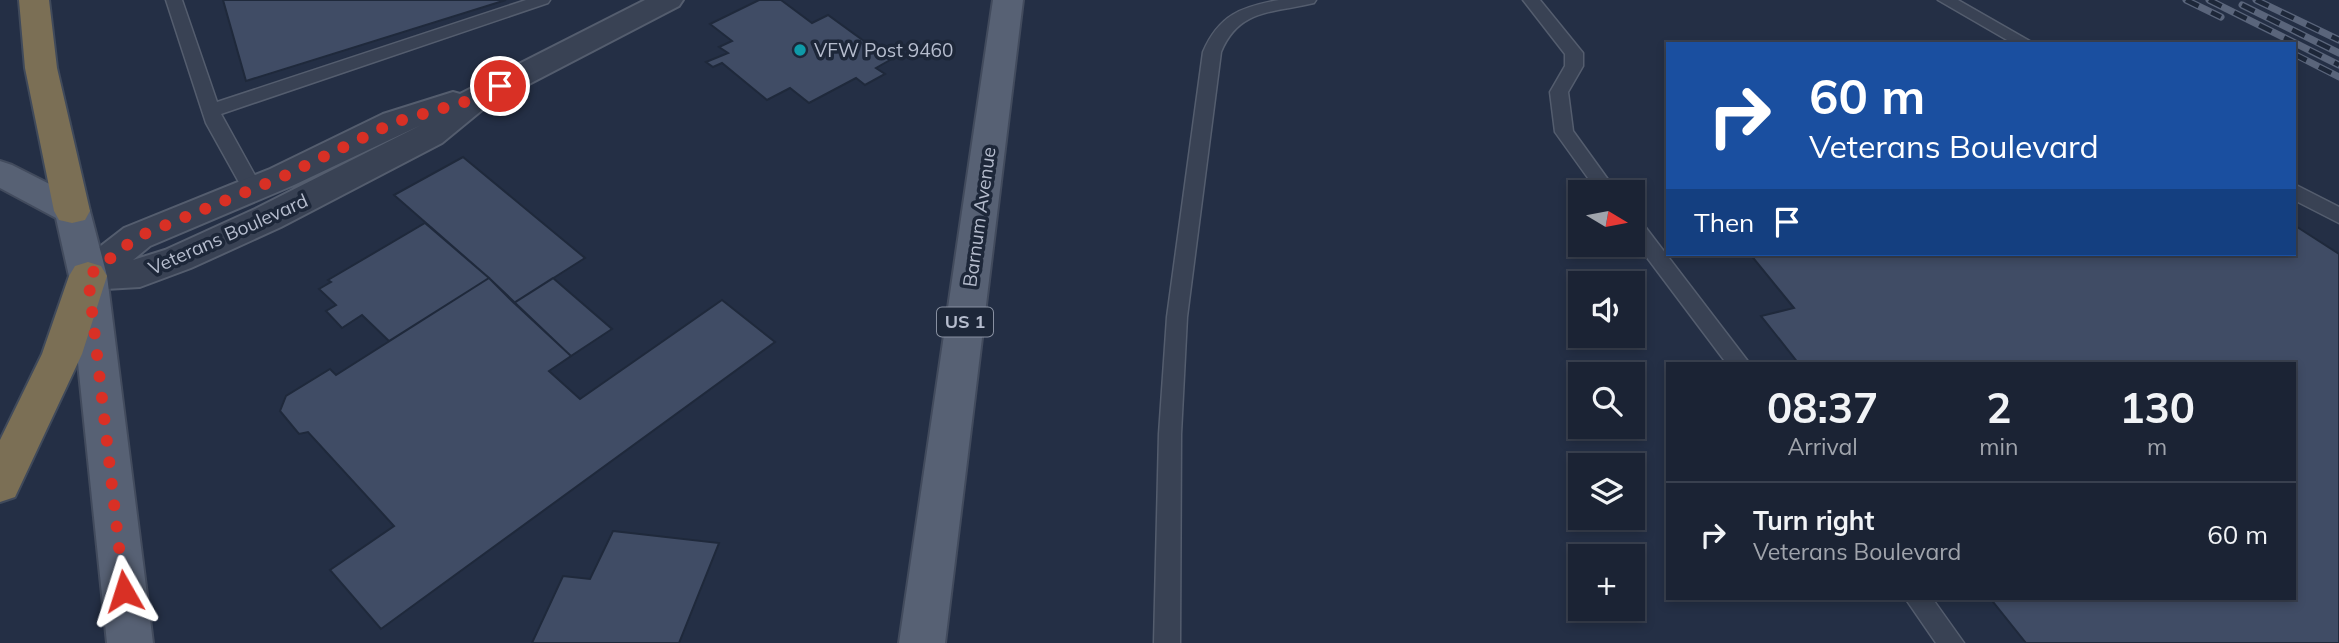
<!DOCTYPE html>
<style>
:root{--surface:#1b2334;--page:#242b3c;--text:#f1f3f6;--muted:#a0a4ac;--line:#39404f}
body{margin:0;font-family:Mulish,sans-serif;background:var(--page);color:var(--text);height:100vh;display:flex;flex-direction:column;font-size:26px;white-space:nowrap}
*{box-sizing:border-box;margin:0}
p{font-size:23px;color:var(--muted)}
.icon{flex:none;width:38px;height:38px;fill:none;stroke:currentColor;stroke-width:2;stroke-linecap:round;stroke-linejoin:round}
.map{position:relative;flex:1;overflow:hidden}
.sheet{position:absolute;left:1666px;top:362px;width:630px;height:238px;display:flex;flex-direction:column;background:var(--surface);border-radius:0px;box-shadow:0 4px 10px #0003,0 0 0 2px var(--line)}
.sheet>*{flex:none}
.top-card{position:absolute;left:1666px;top:42px;width:630px;height:214px;border-radius:0px;box-shadow:0 4px 10px #0003,0 0 0 2px var(--line);background:#1a4fa0;color:#fff;overflow:hidden}
.needle{width:46px;rotate:100deg}
.tools{position:absolute;left:1568px;top:180px;display:grid;gap:14px}
.tools a{display:grid;place-items:center;width:77px;height:77px;border-radius:0px;background:var(--surface);box-shadow:0 4px 10px #0003,0 0 0 2px var(--line);font-size:35px}
.pin{position:absolute;display:grid;place-items:center;width:60px;height:60px;color:#fff;margin:-30px;border:4px solid #fff;border-radius:50%;box-shadow:0 2px 7px #0007}
.me{position:absolute;width:77px;margin:-38px;rotate:354deg;stroke-linejoin:round;filter:drop-shadow(0 0 5px #0008)}
.turn{display:flex;align-items:center;gap:24px;height:147px;padding:0 28px;font-size:32px}
.turn .icon{width:91px;height:91px;stroke-width:2.5}
.turn b{display:block;font-size:49px;line-height:60px}
.then{display:flex;align-items:center;height:66px;padding:0 28px;background:#0003;gap:14px;font-size:26px}
.eta{display:flex;justify-content:space-evenly;align-items:center;height:119px;text-align:center}
.eta b{font-size:42px;font-weight:700;line-height:49px}
ul{padding:0;list-style:none}
li{display:flex;align-items:center;gap:21px;height:105px;padding:0 28px;border-top:2px solid var(--line)}
li div{flex:1}
li b{display:block;font-size:26px}
li em{font-style:normal}
.map>svg:first-child{display:block}
.building{fill:#404c65;stroke:#1f293b;stroke-width:2}
.lines{fill:none;stroke-linecap:round;stroke-linejoin:round}
.service-casing{stroke:#545d6e;stroke-width:3}
.tertiary-casing{stroke:#545d6e;stroke-width:4}
.primary-casing{stroke:#424b5d;stroke-width:4}
.motorway-casing{stroke:#404a5b;stroke-width:4}
.service{fill:#394254;fill-rule:evenodd}
.tertiary{fill:#394254;fill-rule:evenodd}
.primary{fill:#576174;fill-rule:evenodd}
.motorway{fill:#7b6f55;fill-rule:evenodd}
.rail-casing{stroke:#5a657b;stroke-width:7}
.rail{stroke:#1d2739;stroke-width:4.5;stroke-dasharray:14;stroke-linecap:butt}
.route{stroke:#d93025;stroke-width:12;stroke-dasharray:0 21.6}
.culture-dot{fill:#0f9aa8;stroke:#1d2739;stroke-width:2.5}
.labels{text-anchor:middle;stroke-width:7;stroke-linejoin:round;paint-order:stroke}
.shield{fill:#1d2739;stroke:#8890a1;stroke-width:2}
.shield-label{font-size:18px;font-weight:bold;fill:#b6bdce}
.poi-label{font-size:19px;fill:#b6bdce;stroke:#1d2739;text-anchor:start}
.street-label{font-size:19px;fill:#b6bdce;stroke:#1d2739}
</style>
<div class="map">
<svg width="2339" height="643" viewBox="0 0 2339 643">
<rect width="100%" height="100%" fill="#242f45"/>
<!-- building -->
<path class="building" d="M223,0H506L246,81Z
M759,0H781L812,23L828,15L890,60L876,68L885,74L865,85L856,78L809,103L790,88L767,100L722,63L713,67L706,62L728,53L719,47L732,41L710,24Z
M463,157L585,258L514,303L489,278L394,195Z
M425,223L489,278L389,341L362,315L342,328L326,311L336,305L319,289L331,282L328,280Z
M2294,225L2339,254V643H2026L1990,598H2294V364H1799L1761,316L1794,308L1750,254H2294Z
M489,278L571,356L549,371L580,399L722,300L775,342L381,629L330,570L394,526L308,432L299,434L280,411L286,396L330,369L336,375Z
M553,278L612,329L571,356L514,303Z
M613,531L719,543L679,643H532L563,576L590,579Z"/>
<g class="lines">
<!-- service casing -->
<g class="service-casing">
<path id="service" d="M166,0H182L217,102L526,0H550L548,3L221,114L263,190L260,195H246L206,123Z
M1279,0H1316L1314,3C1274,13 1239,8 1221,52L1187,317L1181,434L1180,643H1154L1159,434L1167,317L1203,52C1219,15 1241,7 1279,0Z
M1523,0H1540L1583,53V66L1568,92L1573,131L1617,192H1598L1555,132L1550,92L1565,66V54Z
M1938,0H1958L2035,44H2014Z
M2294,184L2339,207V223L2294,200Z
M1633,218L1640,220L1750,364H1727L1633,239Z
M1905,598H1932L1964,643H1936Z"/>
</g>
<!-- tertiary casing -->
<g class="tertiary-casing">
<path id="tertiary" d="M645,0H683L679,6L487,106L442,143L281,227L191,268L140,287L88,290L75,286L69,276L75,266L124,228L270,169L383,114L453,92L460,94ZM421,125L255,209L165,250L133,260L150,246L294,185Z"/>
</g>
<!-- primary casing -->
<g class="primary-casing">
<path id="primary" d="M993,0H1023L945,643H899Z
M0,161L12,165L85,202L90,211L107,276L153,643H107L69,276L56,218L0,188Z"/>
</g>
<!-- motorway casing -->
<g class="motorway-casing">
<path id="motorway" d="M19,0H49L57,68L90,211L85,220L72,223L59,220L54,211L25,68Z
M88,262L101,266L107,276L82,354L15,497L0,502V440L42,354L69,276L75,266Z"/>
</g>
<!-- service -->
<use href="#service" class="service"/>
<!-- tertiary -->
<use href="#tertiary" class="tertiary"/>
<!-- primary -->
<use href="#primary" class="primary"/>
<!-- motorway -->
<use href="#motorway" class="motorway"/>
<!-- rail casing -->
<g class="rail-casing">
<path id="rail" d="M2186,0L2221,17
M2209,0L2339,65
M2256,0L2339,40
M2242,5L2339,53
M2294,54L2339,77"/>
</g>
<!-- rail -->
<use href="#rail" class="rail"/>
</g>
<g class="lines">
<!-- route -->
<path class="route" d="M124,591L88,276L137,237L282,177L395,122L475,99L500,86"/>
</g>
<!-- markers -->
<circle class="culture-dot" cx="800" cy="50" r="7"/>
<g class="labels">
<!-- shield labels -->
<rect class="shield" x="937" y="307.5" width="56" height="29" rx="5"/>
<g class="shield-label">
<text x="965" y="328">US 1</text>
</g>
<!-- poi labels -->
<g class="poi-label">
<text x="814" y="57">VFW Post 9460</text>
</g>
<!-- street labels -->
<g class="street-label">
<text transform="translate(979 217) rotate(-82)" y="7">Barnum Avenue</text>
<text transform="translate(228 234) rotate(-24)" y="7">Veterans Boulevard</text>
</g>
</g>
</svg>
<div class="tools">
<a><svg class="needle" viewBox="-14 -14 28 28"><path d="M0-13l5 13h-10z" fill="#e53935"/><path d="M0 13l5-13h-10z" fill="#a0a4ac"/></svg></a>
<a><svg class="icon" aria-label="sound" viewBox="0 0 24 24"><path d="M4 9h4l5-4v14l-5-4H4zM17 9q2 3 0 6"/></svg></a>
<a><svg class="icon" aria-label="search" viewBox="0 0 24 24"><circle cx="10" cy="10" r="6"/><path d="M15 15l6 6"/></svg></a>
<a><svg class="icon" aria-label="layers" viewBox="0 0 24 24"><path d="M12 4l9 5-9 5-9-5zM3 14l9 5 9-5"/></svg></a>
<a>+</a>
</div>
<div class="pin" style="left:500px;top:86px;background:#d93025"><svg class="icon" aria-label="arrive" viewBox="0 0 24 24"><path d="M6 21V4h12l-3 4 3 4H6"/></svg></div>
<svg class="me" style="left:124px;top:591px" viewBox="-20 -20 40 40"><path d="M0-17L14 15 0 8-14 15z" fill="#d93025" stroke="#fff" stroke-width="4"/></svg>
<div class="top-card">
<div class="turn"><svg class="icon" aria-label="right" viewBox="0 0 24 24"><path d="M7 20v-9h11M14 6l5 5-5 5"/></svg><div><b>60 m</b>Veterans Boulevard</div></div>
<div class="then">Then<svg class="icon" aria-label="arrive" viewBox="0 0 24 24"><path d="M6 21V4h12l-3 4 3 4H6"/></svg></div>
</div>
<section class="sheet">
<div class="eta">
<div><b>08:37</b><p>Arrival</p></div>
<div><b>2</b><p>min</p></div>
<div><b>130</b><p>m</p></div>
</div>
<ul>
<li><svg class="icon" aria-label="right" viewBox="0 0 24 24"><path d="M7 20v-9h11M14 6l5 5-5 5"/></svg><div><b>Turn right</b><p>Veterans Boulevard</p></div><em>60 m</em></li>
</ul>
</section>
</div>
